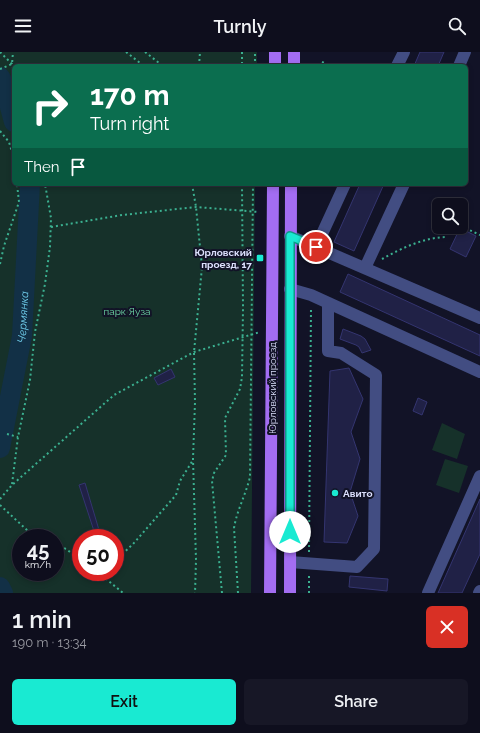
<!DOCTYPE html>
<meta charset="utf-8">
<style>
:root{--surface:#0e0e1d;--page:#171726;--text:#f1f3f6;--muted:#9b9ca4;--line:#2e2e3b;--accent:#19ead2}
body{margin:0;font-family:Raleway,sans-serif;background:var(--page);color:var(--text);height:100vh;display:flex;flex-direction:column;font-size:15px;white-space:nowrap}
*{box-sizing:border-box;margin:0}
p{font-size:13px;color:var(--muted)}
.icon{flex:none;width:22px;height:22px;fill:none;stroke:currentColor;stroke-width:2;stroke-linecap:round;stroke-linejoin:round}
.map{position:relative;height:541px;overflow:hidden}
.drawer{display:flex;flex-direction:column;background:var(--surface);flex:1}
.drawer>*{flex:none}
.banner{position:absolute;left:12px;top:12px;width:456px;height:122px;border-radius:6px;box-shadow:0 2px 6px #0003,0 0 0 1px var(--line);background:#0b6e4f;color:#fff;overflow:hidden}
.tools{position:absolute;left:432px;top:146px;display:grid;gap:8px}
.tools a{display:grid;place-items:center;width:36px;height:36px;border-radius:6px;background:var(--surface);box-shadow:0 2px 6px #0003,0 0 0 1px var(--line);font-size:20px}
.speed{position:absolute;left:12px;top:477px;display:flex;gap:8px;font-size:20px;font-weight:700;text-align:center}
.speed>*{display:grid;place-content:center;width:52px;height:52px;border-radius:50%;background:var(--surface);box-shadow:0 2px 6px #0003,0 0 0 1px var(--line);line-height:1}
.speed small{font-size:10px;font-weight:400}
.speed .limit{border:6px solid #d22;background:#fff;color:#111}
.pin{position:absolute;display:grid;place-items:center;width:34px;height:34px;color:#fff;margin:-17px;border:2px solid #fff;border-radius:50%;box-shadow:0 1px 4px #0007}
.me{position:absolute;width:44px;margin:-22px;rotate:0deg;stroke-linejoin:round;filter:drop-shadow(0 0 3px #0008)}
.turn{display:flex;align-items:center;gap:14px;height:84px;padding:0 12px;font-size:18px}
.turn .icon{width:52px;height:52px;stroke-width:2.5}
.turn b{display:block;font-size:28px;line-height:34px}
.then{display:flex;align-items:center;height:38px;padding:0 12px;background:#0003;gap:8px;font-size:15px}
.round{display:grid;place-items:center;flex:none;width:42px;height:42px;border-radius:6px;background:var(--page)}
.headline{display:flex;align-items:center;justify-content:space-between;height:68px;padding:0 12px}
h1{font-size:24px;font-weight:600;line-height:30px}
.action{display:flex;gap:8px;margin-top:auto;padding:8px 12px}
.action a{flex:1;height:46px;border-radius:6px;background:var(--accent);color:#111;font-size:16px;font-weight:600;line-height:46px;text-align:center}
.action a+a{background:var(--page);color:var(--text)}
header{display:flex;justify-content:space-between;align-items:center;height:52px;padding:0 12px;background:var(--surface);font-size:18px;font-weight:600}
.map>svg:first-child{display:block}
.green{fill:#16312a;fill-rule:evenodd}
.lines{fill:none;stroke-linecap:round;stroke-linejoin:round}
.river{stroke:#123046;stroke-width:20}
.building{fill:#202146;stroke:#343570}
.path{stroke:#3bb090;stroke-width:2;stroke-dasharray:2 3;stroke-linecap:butt}
.minor{stroke:#424d82;stroke-width:12}
.major{stroke:#a36df2;stroke-width:12}
.route-casing{stroke:#109888;stroke-width:10}
.route{stroke:#19ead2;stroke-width:7}
.poi-dot{fill:#19ead2;stroke:#121327;stroke-width:1.5}
.labels{text-anchor:middle;stroke-width:4;stroke-linejoin:round;paint-order:stroke}
.poi-label{font-size:10px;font-weight:bold;fill:#dcdffc;stroke:#121327;text-anchor:end}
.park-label{font-size:10px;fill:#6dd6a5;stroke:#121327}
.street-label{font-size:10px;fill:#dcdffc;stroke:#121327}
.water-label{font-size:11px;font-style:italic;fill:#73d3f2;stroke:#121327}
</style>
<header><svg class="icon" aria-label="menu" viewBox="0 0 24 24"><path d="M4 6h16M4 12h16M4 18h16"/></svg>Turnly<svg class="icon" aria-label="search" viewBox="0 0 24 24"><circle cx="10" cy="10" r="6"/><path d="M15 15l6 6"/></svg></header>
<div class="map">
<svg width="480" height="541" viewBox="0 0 480 541">
<rect width="100%" height="100%" fill="#121327"/>
<!-- green -->
<path class="green" d="M0,0H257V14H14V132H255L251,541H0ZM21,486H55V520H21ZM81,486H115V520H81Z
M442,371L465,382L457,407L432,398Z
M445,407L468,414L459,441L436,433Z"/>
<g class="lines">
<!-- river -->
<g class="river">
<path d="M0,25L4,33L14,70"/>
<path id="s1" d="M0,396L22,284L30,132"/>
<path d="M0,535L3,541"/>
</g>
</g>
<!-- building -->
<path class="building" d="M420,0H444L438,14H414Z
M360,132H384L354,199L334,190Z
M460,176L476,184L466,205L450,197Z
M348,222L480,283V304L340,240Z
M343,277L361,284L365,287L371,298L362,301L359,295L356,293L340,287Z
M349,316L363,347L351,380L360,407L350,440L358,464L347,491L324,490L330,319Z
M171,317L175,325L158,333L154,326Z
M418,346L427,350L422,363L413,359Z
M85,431L99,478L94,479L79,433Z
M480,447V502L462,541H438Z
M350,524L388,527L387,539L349,535Z"/>
<g class="lines">
<!-- path -->
<path class="path" d="M0,0L12,12L14,20
M126,0L144,14
M145,0L163,14
M242,0V14
M322,10L332,14
M199,14L200,0
M255,14V0
M0,17L12,12L13,0
M0,79L9,90L14,107
M192,132L196,155L202,215L194,300L195,350L193,407L196,508L195,541
M461,174L480,183
M51,175L122,163L196,155L259,160
M382,207C402,196 423,186 445,185L450,175
M0,212L4,194L19,150L17,132
M7,382L18,385
M12,432L18,385L30,328L35,280L45,232L50,195L51,166L45,132
M0,447L12,433L114,343L194,300L260,280
M0,453L28,479L43,486
M55,492L66,497L81,508
M309,500L311,256
M115,509L133,492L176,443L180,429L193,408
M98,520L123,541
M222,541L212,429L214,421L226,403L225,366L240,337L242,325L243,256L242,132
M238,541L234,476C237,458 246,442 250,425L253,132
M309,541V522"/>
<!-- minor -->
<path class="minor" d="M397,14L404,0
M459,14L465,0
M290,184L480,266
M316,195L345,132
M365,216L404,132
M290,237L311,243L480,320
M290,510L357,515L374,497L376,323L341,301L328,299V251
M428,541L480,424
M479,541L480,539"/>
<!-- major -->
<path class="major" d="M275,14V0
M294,14V0
M270,541L273,132
M290,541L291,132"/>
</g>
<g class="lines">
<!-- route casing -->
<g class="route-casing">
<path id="route" d="M290,480V184L316,195"/>
</g>
<!-- route -->
<use href="#route" class="route"/>
</g>
<!-- markers -->
<g class="poi-dot">
<rect x="256" y="202" width="8" height="8" rx="2"/>
<circle cx="335" cy="441" r="4"/>
</g>
<g class="labels">
<!-- poi labels -->
<g class="poi-label">
<text x="252" y="204">Юрловский<tspan x="252" dy="12">проезд, 17</tspan></text>
<text x="343" y="445" text-anchor="start">Авито</text>
</g>
<!-- park labels -->
<g class="park-label">
<text x="127" y="263">парк Яуза</text>
</g>
<!-- street labels -->
<g class="street-label">
<text transform="translate(272 336) rotate(-90)" y="4">Юрловский проезд</text>
</g>
<!-- water labels -->
<g class="water-label">
<text dy="4" stroke="none"><textPath href="#s1" startOffset="133">Чермянка</textPath></text>
</g>
</g>
</svg>
<div class="tools">
<a><svg class="icon" aria-label="search" viewBox="0 0 24 24"><circle cx="10" cy="10" r="6"/><path d="M15 15l6 6"/></svg></a>
</div>
<div class="speed"><div>45<small>km/h</small></div><div class="limit">50</div></div>
<div class="pin" style="left:316px;top:195px;background:#d93025"><svg class="icon" aria-label="arrive" viewBox="0 0 24 24"><path d="M6 21V4h12l-3 4 3 4H6"/></svg></div>
<svg class="me" style="left:290px;top:480px" viewBox="-20 -20 40 40"><circle r="19" fill="#fff"/><path d="M0-13L10 11 0 6-10 11z" fill="#19ead2"/></svg>
<div class="banner">
<div class="turn"><svg class="icon" aria-label="right" viewBox="0 0 24 24"><path d="M7 20v-9h11M14 6l5 5-5 5"/></svg><div><b>170 m</b>Turn right</div></div>
<div class="then">Then<svg class="icon" aria-label="arrive" viewBox="0 0 24 24"><path d="M6 21V4h12l-3 4 3 4H6"/></svg></div>
</div>
</div>
<section class="drawer">
<div class="headline"><div><h1>1 min</h1><p>190 m · 13:34</p></div><a class="round" style="background:#d93025;color:#fff"><svg class="icon" aria-label="close" viewBox="0 0 24 24"><path d="M6 6l12 12M18 6L6 18"/></svg></a></div>
<div class="action"><a>Exit</a><a>Share</a></div>
</section>
